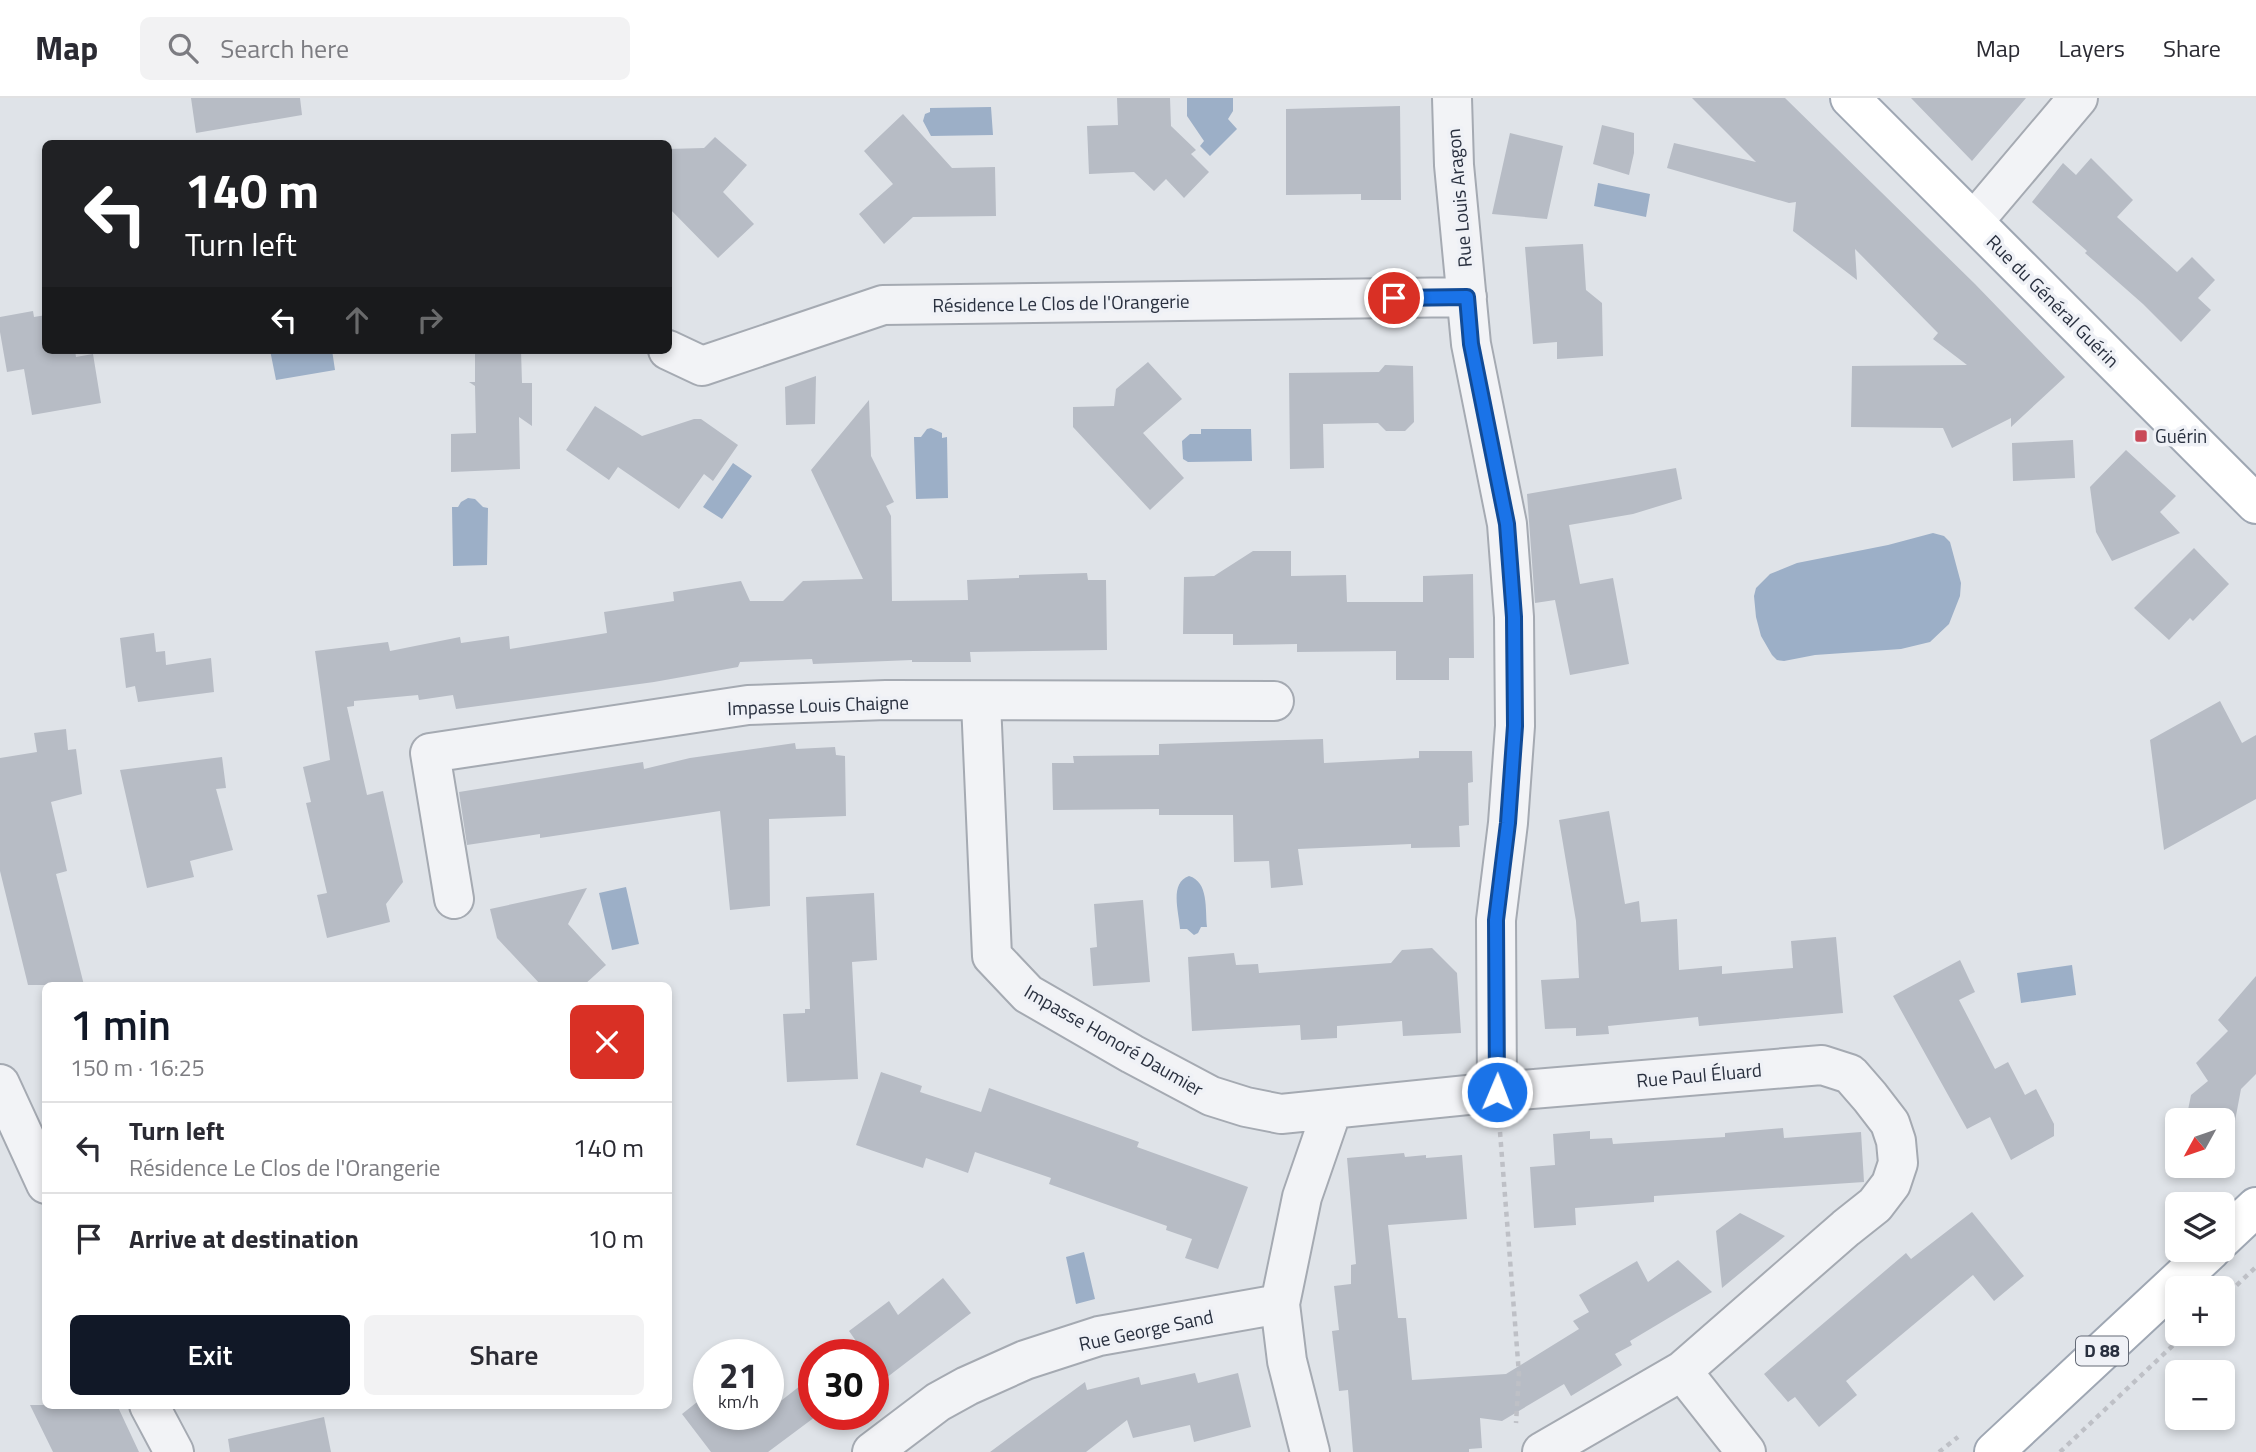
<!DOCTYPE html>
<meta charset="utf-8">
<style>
:root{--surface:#fff;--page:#f2f2f3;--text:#2b2b33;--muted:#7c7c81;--line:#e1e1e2;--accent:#111827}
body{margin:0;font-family:"Titillium Web",sans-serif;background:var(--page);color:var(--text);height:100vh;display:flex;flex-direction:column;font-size:26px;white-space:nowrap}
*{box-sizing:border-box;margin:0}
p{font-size:23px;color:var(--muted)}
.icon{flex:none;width:38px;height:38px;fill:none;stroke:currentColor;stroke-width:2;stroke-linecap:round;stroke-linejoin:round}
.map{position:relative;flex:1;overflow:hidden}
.details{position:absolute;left:42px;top:884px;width:630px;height:427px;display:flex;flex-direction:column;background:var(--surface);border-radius:10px;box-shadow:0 4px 10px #0003}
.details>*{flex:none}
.hud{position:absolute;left:42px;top:42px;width:630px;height:214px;border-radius:10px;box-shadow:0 4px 10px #0003;background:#202124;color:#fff;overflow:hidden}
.needle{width:46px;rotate:230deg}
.fabs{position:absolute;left:2165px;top:1010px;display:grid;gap:14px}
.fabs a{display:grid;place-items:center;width:70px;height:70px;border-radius:10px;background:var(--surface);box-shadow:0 4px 10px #0003;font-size:35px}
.speed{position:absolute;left:693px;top:1241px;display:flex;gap:14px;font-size:35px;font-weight:700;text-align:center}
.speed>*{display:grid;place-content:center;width:91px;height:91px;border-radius:50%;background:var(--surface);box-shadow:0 4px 10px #0003;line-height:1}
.speed small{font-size:18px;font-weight:400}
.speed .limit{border:10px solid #d22;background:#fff;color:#111}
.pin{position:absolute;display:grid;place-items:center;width:60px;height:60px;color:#fff;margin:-30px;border:4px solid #fff;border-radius:50%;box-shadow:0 2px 7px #0007}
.me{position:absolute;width:77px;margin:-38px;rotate:1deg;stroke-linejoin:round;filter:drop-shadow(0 0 5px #0008)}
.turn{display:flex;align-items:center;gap:24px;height:147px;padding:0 28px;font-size:32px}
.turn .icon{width:91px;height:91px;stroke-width:2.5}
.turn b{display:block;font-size:49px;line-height:60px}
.lanes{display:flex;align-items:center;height:66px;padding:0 28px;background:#0003;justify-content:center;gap:35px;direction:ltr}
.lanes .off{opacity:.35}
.round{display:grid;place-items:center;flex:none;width:74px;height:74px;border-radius:10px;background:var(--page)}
.overview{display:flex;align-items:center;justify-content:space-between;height:119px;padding:0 28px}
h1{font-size:42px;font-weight:600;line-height:52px;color:var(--accent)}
.action{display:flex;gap:14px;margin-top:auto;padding:14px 28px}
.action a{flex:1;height:80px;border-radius:10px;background:var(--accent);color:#fff;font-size:28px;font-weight:600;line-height:80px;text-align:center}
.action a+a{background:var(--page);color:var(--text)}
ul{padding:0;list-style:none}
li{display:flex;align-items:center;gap:21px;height:91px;padding:0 28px;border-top:2px solid var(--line)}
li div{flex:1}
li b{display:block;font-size:26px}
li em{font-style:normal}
header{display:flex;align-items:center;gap:42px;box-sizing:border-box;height:98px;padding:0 35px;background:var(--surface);border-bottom:2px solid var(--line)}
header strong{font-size:33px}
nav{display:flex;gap:38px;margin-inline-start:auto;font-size:24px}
.search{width:490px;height:63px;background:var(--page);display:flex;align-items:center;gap:18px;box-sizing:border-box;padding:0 24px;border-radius:10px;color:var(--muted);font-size:26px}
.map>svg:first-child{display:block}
.water{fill:#9cafc7}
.building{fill:#b7bcc5}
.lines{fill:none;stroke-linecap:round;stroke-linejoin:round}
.minor-casing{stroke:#a5aab2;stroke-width:42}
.major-casing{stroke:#9fa7b3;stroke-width:42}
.path{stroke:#bec0c6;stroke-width:4.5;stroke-dasharray:5 5;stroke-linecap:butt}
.minor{stroke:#f2f3f6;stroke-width:38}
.major{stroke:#fff;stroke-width:38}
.route-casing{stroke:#114b97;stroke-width:18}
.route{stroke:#1a73e8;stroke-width:12}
.poi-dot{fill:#c94958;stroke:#eff1f6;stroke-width:2.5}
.labels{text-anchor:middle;stroke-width:7;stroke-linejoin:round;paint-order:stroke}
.shield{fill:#eff1f6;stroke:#646a76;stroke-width:2}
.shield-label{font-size:18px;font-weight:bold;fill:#29303f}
.street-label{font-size:19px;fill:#29303f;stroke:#eff1f6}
.poi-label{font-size:19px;fill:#29303f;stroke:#eff1f6;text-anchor:start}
</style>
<header>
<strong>Map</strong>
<div class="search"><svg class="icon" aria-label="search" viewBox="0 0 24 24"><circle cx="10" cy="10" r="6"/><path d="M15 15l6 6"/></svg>Search here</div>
<nav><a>Map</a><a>Layers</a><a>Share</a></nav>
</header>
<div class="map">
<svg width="2256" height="1354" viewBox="0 0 2256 1354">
<rect width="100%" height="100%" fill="#dfe3e8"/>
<!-- water -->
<path class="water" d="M1187,0H1233V13L1228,21L1237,31L1210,58L1200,48L1204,43L1187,18Z
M991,9L993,37L931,38L923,23L925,16L930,14V10Z
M1598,85L1650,96L1646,119L1594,108Z
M270,252H332L335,272L276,282Z
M931,330L942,335V340L947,339L948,400L916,401L914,339H921L927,331Z
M1201,331H1251L1252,363L1188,364L1183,361L1182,343L1190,336H1201Z
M733,365L752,378L722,421L703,409Z
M468,400L475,401L483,409L488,410L487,467L453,468L452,409H458L461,404Z
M1933,435L1944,438L1950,444L1961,485L1960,498L1949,526L1930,544L1901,551L1815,557L1784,563L1777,562L1772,557L1761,538L1756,519L1754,498L1756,490L1770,476L1797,465L1888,447Z
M1189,778C1209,784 1205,811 1207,829H1201L1198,835L1194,837L1187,831H1180C1179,814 1169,785 1189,778Z
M626,789L639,846L612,852L599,795Z
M2072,867L2076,897L2021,905L2017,875Z
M1084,1154L1095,1201L1076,1206L1066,1159Z"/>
<!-- building -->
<path class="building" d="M191,0H300L302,17L196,35Z
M1117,0H1170L1171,28L1196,52L1191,56L1209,74L1184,100L1166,81L1154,93L1134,74L1089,76L1087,28L1118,27Z
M1692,0H1785L1975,186L2065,279L2011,329V320L1952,350L1943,330L1851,329L1852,268L1967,267L1933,241L1938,235L1855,151L1857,182L1793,133L1796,104L1789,105L1667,70L1674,45L1756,64Z
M1911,0H2026L1972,63Z
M1400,8L1401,102H1361V96L1286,97V11Z
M903,16L952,70L995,69L996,118L913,119L884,146L859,116L893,86L864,53Z
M1602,27L1634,35V55L1629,77L1593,66Z
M1510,35L1563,48L1547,121L1492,116Z
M715,39L747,67L723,94L754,126L718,160L668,109V51L704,50Z
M2091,60L2133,102L2117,119L2177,174L2192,159L2215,182L2198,200L2211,212L2181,244L2143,206L2085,155L2087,153L2032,104L2063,65L2076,77Z
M1583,146L1586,192L1602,205L1603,258L1557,261V244L1533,246L1525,149Z
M33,213L34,219L46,217V252H75L76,259L93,256L101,305L32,317L24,271L7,274L0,234V219Z
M475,252H521L522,285H532V328L519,319L520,371L451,374V336L476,335L475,288L469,284H475Z
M1148,264L1182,301L1143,335L1184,380L1150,412L1073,329V309L1114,308L1116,291Z
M1385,267L1413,268L1414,324L1405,333H1386L1378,325L1323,326L1324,370L1290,371L1289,275L1379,274Z
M816,278L815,326L786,327L785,289Z
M869,302L871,358L894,404L886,408L891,418L892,503L968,502L967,482L1019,480V477L1087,475L1088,482H1106L1107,552L970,554L971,564H912V562L813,566L812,561L740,564L738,569L654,584L456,611L453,597L419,602L418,597L354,603V608L347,609L367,697L383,693L403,784L386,806L390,824L327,840L317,797L327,795L306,705L311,704L303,669L330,662L315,553L388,544L390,553L460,539L461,545L509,538L510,551L607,535L604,514L674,503L673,494L741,483L750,503H783L803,483L863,481L811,372Z
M595,308L642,338L694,321H701L738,347L713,383L704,376L679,411L618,369L609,382L566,352Z
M2073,342L2075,380L2013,383L2012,345Z
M2126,352L2176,398L2160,414L2180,435L2112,463L2096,434L2090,389Z
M1676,370L1682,401L1633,416L1569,427L1580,486L1613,480L1629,566L1570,577L1555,502L1535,505L1527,396Z
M2194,450L2229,486L2193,523L2190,520L2169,542L2134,510Z
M1253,453H1291V478L1346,477L1347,504H1423V478L1473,476L1474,560H1449V582H1396V553L1297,554V546L1233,547V536H1183L1184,479L1214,478Z
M154,535L156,554L165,553L166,567L211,560L214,594L138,604L135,588L126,590L120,540Z
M2220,603L2242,645L2256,637V701L2164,752L2150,642Z
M66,631L68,652L76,651L82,696L51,704L67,773L56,776L84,887H28L0,773V660L37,654L34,635Z
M1323,641L1324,665L1419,660V653H1472L1473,684L1468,685L1469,727L1459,728L1460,749L1411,750V746L1298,751L1303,787L1271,790L1269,763L1234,764L1233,717H1159V711L1053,712L1052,665H1074L1073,658L1159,657V646Z
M795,645L796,651L835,649L836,657L845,658L846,718L769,721L770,808L730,812L720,713L540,740V736L467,747L459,694L643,664L644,671L690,660Z
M222,659L226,690L216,691L233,752L190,763L194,779L147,790L120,672Z
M1609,713L1625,806L1639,803L1641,824L1677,821L1679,872L1722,868V876L1793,870L1791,843L1836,839L1843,915L1699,928L1698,919L1608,928L1609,936L1576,938V930L1545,931L1541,882L1579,880L1576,823L1559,722Z
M587,790L568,826L606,867L584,887H541L497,840L490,811Z
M874,795L877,862L852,864L858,981L787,984L783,916L805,915V911H810L806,799Z
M1143,802L1150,884L1093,888L1090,850L1097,849L1094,806Z
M1432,850L1457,875L1461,935L1403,938L1402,923L1337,928V940L1301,942L1300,927L1192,933L1188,859L1234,855L1236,867L1258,866L1259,875L1391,865L1402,852Z
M1960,862L1975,894L1959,902L1995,971L2008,964L2025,997L2036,991L2054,1026V1038L2011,1062L1990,1019L1967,1031L1893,898Z
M2256,878V976L2241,991L2235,1023L2186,1022L2191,997L2208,983L2196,965L2228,933L2218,922Z
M881,974L922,988L920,994L981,1014L989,990L1125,1039L1139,1044L1137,1049L1248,1089L1218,1171L1185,1160L1192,1141L1166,1132L1167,1128L1049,1086L1051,1080L975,1054L968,1075L926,1060L923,1070L856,1047Z
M1783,1030L1784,1040L1861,1034L1864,1084L1654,1098V1104L1575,1110L1576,1127L1534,1130L1530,1069L1555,1067L1553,1036L1590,1033V1041L1612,1040L1613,1046L1725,1039V1035Z
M1404,1055L1405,1059L1426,1057V1060L1462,1057L1467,1121L1388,1127L1398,1220H1406L1412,1282L1506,1276L1579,1231L1573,1223L1589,1214L1579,1197L1637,1163L1648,1184L1678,1162L1712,1194L1630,1243L1632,1247L1615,1256L1622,1267L1571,1298L1564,1286L1502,1323L1480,1320L1482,1350L1469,1351V1354H1353L1348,1292L1339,1293L1332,1233L1339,1232L1334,1188L1351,1186V1167L1356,1166L1347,1060Z
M1972,1114L2024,1178L1994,1203L1973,1177L1846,1283L1857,1297L1819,1329L1795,1299L1788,1304L1764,1276L1906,1155L1911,1161Z
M1740,1115L1785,1138L1722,1190L1716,1133Z
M943,1180L971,1215L873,1290V1256H865L849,1233L889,1203L898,1217Z
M1195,1275L1198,1285L1238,1275L1251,1329L1194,1344L1190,1327L1133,1340L1127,1322L1086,1354H990L1085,1284L1087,1292L1139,1279L1141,1287Z
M814,1277V1316H819L768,1354H711L682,1316L706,1297L709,1301V1316H768V1313Z
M30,1307H117L139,1354H53Z
M324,1319L331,1354H230L228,1341Z"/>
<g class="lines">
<!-- minor casing -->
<g class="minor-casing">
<path id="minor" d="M1452,0L1454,67L1471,246L1507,426L1514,519L1515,628L1508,725L1496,822L1497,994
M1974,123L2078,0
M668,252L702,268L883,207L1467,199
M981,604L992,858L1028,896L1132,956L1211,998L1246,1009L1281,1016L1497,994L1822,967L1850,976L1870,999L1890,1025L1896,1043L1898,1065L1891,1086L1875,1107L1846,1130L1682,1273L1542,1354
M454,801L430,655L748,607L886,602L1274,603
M0,986L46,1086
M1682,1273L1746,1354
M149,1307L174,1354
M872,1354L938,1304L967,1288L1025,1262L1099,1238L1280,1206
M1310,1354L1287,1263L1280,1206L1302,1099L1332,1012"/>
</g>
<!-- major casing -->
<g class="major-casing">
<path id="major" d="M1850,0L2256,406
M2222,1141L2256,1109
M1994,1354L2211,1152"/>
</g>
<!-- path -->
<path class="path" d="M1500,1034L1519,1276L1516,1325
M2222,1201L2256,1169
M1939,1354L1958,1339
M2060,1354L2185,1236"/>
<!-- minor -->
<use href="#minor" class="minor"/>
<!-- major -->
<use href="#major" class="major"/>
</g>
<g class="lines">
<!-- route casing -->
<g class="route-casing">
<path id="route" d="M1394,200L1467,199L1471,246L1507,426L1514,519L1515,628L1508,725L1496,822L1497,994"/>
</g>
<!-- route -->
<use href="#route" class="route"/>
</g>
<!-- markers -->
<rect class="poi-dot" x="2134" y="331" width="14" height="14" rx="3.5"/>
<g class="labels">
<!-- shield labels -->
<rect class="shield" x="2076" y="1238.5" width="52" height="29" rx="5"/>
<g class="shield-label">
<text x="2102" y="1259">D 88</text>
</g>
<!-- street labels -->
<g class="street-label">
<text transform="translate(1459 100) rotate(-95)" y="7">Rue Louis Aragon</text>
<text transform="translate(2053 203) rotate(45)" y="7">Rue du Général Guérin</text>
<text transform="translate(1061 205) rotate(-1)" y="7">Résidence Le Clos de l'Orangerie</text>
<text transform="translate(818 607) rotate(-2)" y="7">Impasse Louis Chaigne</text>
<text transform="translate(1114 942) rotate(30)" y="7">Impasse Honoré Daumier</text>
<text transform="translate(1699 977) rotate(-5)" y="7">Rue Paul Éluard</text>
<text transform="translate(1146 1232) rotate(-12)" y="7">Rue George Sand</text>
</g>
<!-- poi labels -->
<g class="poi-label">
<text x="2155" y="345">Guérin</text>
</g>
</g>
</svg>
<div class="fabs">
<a><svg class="needle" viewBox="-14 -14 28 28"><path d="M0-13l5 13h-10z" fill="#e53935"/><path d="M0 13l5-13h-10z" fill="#7c7c81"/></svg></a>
<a><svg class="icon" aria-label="layers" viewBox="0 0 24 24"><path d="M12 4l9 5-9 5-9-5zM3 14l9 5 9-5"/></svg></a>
<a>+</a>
<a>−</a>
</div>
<div class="speed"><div>21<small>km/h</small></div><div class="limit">30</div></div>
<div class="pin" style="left:1394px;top:200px;background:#d93025"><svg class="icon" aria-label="arrive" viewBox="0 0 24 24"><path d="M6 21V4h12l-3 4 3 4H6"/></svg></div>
<svg class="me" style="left:1497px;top:994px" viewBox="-20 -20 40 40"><circle r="17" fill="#1a73e8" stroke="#fff" stroke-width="3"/><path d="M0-11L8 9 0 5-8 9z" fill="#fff"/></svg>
<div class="hud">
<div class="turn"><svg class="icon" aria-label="left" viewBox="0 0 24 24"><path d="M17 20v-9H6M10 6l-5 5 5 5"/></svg><div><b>140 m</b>Turn left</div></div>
<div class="lanes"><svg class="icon" aria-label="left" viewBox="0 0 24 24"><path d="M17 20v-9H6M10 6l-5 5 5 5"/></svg><svg class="icon off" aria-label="ahead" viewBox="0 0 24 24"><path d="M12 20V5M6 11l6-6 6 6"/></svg><svg class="icon off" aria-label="right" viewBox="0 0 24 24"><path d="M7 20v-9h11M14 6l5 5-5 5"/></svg></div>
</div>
<section class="details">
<div class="overview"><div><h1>1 min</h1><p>150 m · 16:25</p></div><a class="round" style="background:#d93025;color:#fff"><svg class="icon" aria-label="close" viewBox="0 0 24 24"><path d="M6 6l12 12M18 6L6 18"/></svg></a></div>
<ul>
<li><svg class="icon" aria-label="left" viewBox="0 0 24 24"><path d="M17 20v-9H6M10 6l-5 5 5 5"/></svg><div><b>Turn left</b><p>Résidence Le Clos de l'Orangerie</p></div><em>140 m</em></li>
<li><svg class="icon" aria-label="arrive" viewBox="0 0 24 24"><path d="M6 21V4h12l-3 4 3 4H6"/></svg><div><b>Arrive at destination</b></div><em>10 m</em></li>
</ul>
<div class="action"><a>Exit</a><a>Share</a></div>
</section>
</div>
